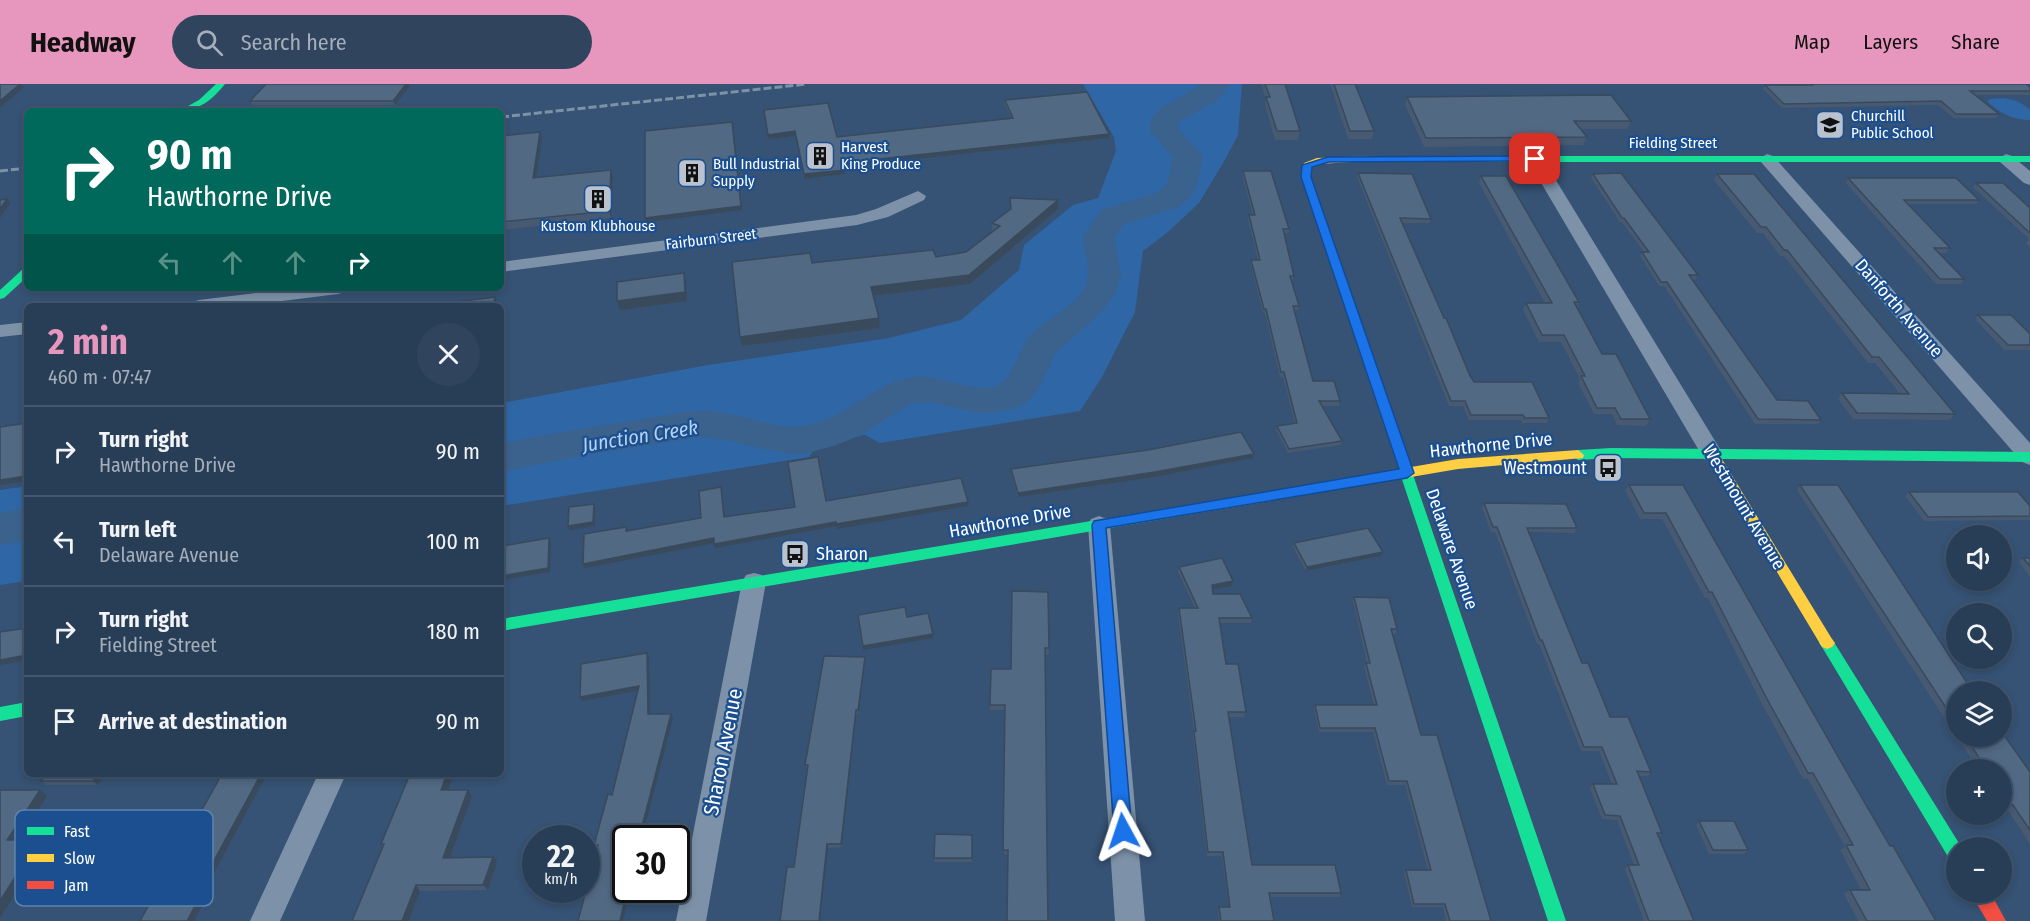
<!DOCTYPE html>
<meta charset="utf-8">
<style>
:root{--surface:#283e57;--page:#30455d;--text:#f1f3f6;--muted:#a5aeba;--line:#44576d;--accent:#e797bd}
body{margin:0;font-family:"Fira Sans Condensed",sans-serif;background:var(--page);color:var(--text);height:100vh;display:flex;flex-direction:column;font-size:22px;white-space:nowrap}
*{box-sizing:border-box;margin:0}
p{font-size:20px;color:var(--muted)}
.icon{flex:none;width:33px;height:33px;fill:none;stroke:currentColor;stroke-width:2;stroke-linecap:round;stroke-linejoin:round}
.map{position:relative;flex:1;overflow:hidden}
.drawer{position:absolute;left:24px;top:219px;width:480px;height:474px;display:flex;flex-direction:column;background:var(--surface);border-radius:9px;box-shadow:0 3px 9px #0003,0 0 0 2px var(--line)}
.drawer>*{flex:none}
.banner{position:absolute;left:24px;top:24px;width:480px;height:183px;border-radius:9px;box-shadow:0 3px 9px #0003,0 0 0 2px var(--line);background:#00695c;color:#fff;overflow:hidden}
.fabs{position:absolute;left:1946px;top:441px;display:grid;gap:12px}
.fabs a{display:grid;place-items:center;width:66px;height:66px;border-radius:50%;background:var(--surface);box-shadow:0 3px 9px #0003,0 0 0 2px var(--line);font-size:30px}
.speed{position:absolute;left:522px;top:741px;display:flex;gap:12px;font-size:30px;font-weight:700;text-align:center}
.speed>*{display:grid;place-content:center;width:78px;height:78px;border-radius:50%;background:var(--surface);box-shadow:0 3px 9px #0003,0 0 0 2px var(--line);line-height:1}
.speed small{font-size:15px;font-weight:400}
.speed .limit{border:3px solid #111;border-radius:9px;background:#fff;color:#111}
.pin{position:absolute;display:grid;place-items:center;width:51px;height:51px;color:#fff;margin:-26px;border-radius:12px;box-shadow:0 3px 9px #0006}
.me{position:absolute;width:66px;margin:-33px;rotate:355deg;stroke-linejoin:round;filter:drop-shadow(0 0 4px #0008)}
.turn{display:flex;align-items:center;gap:21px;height:126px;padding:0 24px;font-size:27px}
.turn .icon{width:78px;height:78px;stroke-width:2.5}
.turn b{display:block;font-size:42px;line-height:51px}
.lanes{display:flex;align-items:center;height:57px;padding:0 24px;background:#0003;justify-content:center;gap:30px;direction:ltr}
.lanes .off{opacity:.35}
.round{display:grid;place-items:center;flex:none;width:63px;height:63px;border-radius:32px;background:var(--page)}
.overview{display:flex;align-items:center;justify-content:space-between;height:102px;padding:0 24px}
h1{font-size:36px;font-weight:700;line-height:45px;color:var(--accent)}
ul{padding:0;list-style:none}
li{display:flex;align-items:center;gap:18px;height:90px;padding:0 24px;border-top:2px solid var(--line)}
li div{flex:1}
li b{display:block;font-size:22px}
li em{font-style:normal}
header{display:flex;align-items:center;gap:36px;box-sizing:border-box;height:84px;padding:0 30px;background:var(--accent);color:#111}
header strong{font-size:28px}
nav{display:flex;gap:33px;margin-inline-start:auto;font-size:21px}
.search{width:420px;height:54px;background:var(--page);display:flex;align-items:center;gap:15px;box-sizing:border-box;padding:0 21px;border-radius:33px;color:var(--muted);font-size:22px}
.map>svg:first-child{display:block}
.green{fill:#2f66a5}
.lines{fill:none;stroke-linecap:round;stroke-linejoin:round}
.river{fill:#3b618d;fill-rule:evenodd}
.street{fill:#7d92a8;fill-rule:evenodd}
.fast{fill:#16e098;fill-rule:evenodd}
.slow{fill:#ffcf43;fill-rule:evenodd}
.jam{fill:#f24e42;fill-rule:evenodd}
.rail{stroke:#7e92a7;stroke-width:3;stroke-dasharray:8 3;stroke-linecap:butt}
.wall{fill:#475a72}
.shaded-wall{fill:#394a5c}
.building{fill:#526984;stroke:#394a5c;stroke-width:1.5}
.route{fill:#1a73e8;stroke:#114b97;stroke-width:1.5}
.labels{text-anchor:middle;stroke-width:4.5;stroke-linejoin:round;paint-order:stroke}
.far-poi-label{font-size:15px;fill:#fff;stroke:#1b4f8f;text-anchor:start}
.far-street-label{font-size:15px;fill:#fff;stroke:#1b4f8f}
.street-label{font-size:18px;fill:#fff;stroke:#1b4f8f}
.poi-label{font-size:18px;fill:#fff;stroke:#1b4f8f;text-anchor:end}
.water-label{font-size:20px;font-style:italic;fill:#b5d3f5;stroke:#1b4f8f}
.near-street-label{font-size:21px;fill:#fff;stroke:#1b4f8f}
.key{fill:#1b4f8f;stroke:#5f84b1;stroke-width:1.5}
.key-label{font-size:16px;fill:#fff}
</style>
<header>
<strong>Headway</strong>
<div class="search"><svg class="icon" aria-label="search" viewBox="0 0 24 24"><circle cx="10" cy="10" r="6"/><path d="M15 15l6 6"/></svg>Search here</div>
<nav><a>Map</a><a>Layers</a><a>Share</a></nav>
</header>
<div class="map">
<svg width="2030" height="837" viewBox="0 0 2030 837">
<rect width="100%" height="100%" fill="#365274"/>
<!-- green -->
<path class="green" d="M1083,0H1242L1238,51L1225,76L1199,119L1168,148L1143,167L1135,228L1102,293L1080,327L880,359L865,351L817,361L809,373L501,422V319L708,281L889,254L961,236L1019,186L1024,161L1073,121L1098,114L1116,67L1114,53Z
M2004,14C2014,16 2022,18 2030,26V36C2013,36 1999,29 1987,17L1990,15Z
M27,402V497L0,501V406Z"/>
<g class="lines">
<!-- river -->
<path class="river" d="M1202,0H1230L1216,17L1178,38L1179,46L1203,72L1197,101L1189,114L1178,123L1124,140L1114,154L1121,192L1114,212L1095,234L1056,268L1037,307L1026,319L1018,323L992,329H979L930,318L911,319L861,351L834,362L803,370H789L726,356L700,353L580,372L501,388V360C549,350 596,342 644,335C663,332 683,327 702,327C736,326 773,347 805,342C848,335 872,298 915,293C940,290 974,310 996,302C1012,297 1019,264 1031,251C1046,234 1075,224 1085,203C1092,188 1085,169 1082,154L1101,126L1156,109L1167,101L1173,73L1151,48L1150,36L1160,25Z
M27,424V456L0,461V429Z"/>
<!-- street -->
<path class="street" d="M1535,70L1543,75L1720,365L1723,370L1720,375L1712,378L1704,375L1527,75Z
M1767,70L1773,72L2030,359V381L2022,378L1761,78L1759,75Z
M2006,70L2012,72L2030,87V101L2024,99L2000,78L1998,75Z
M918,107L926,112L924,116L888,133L857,141L501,188V178L856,131L876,125Z
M295,204H347L345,208L338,210L243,222H190L192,218L199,216Z
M27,238V250L0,253V241Z
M1099,432L1107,435L1110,441L1145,837H1115L1088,441L1091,435Z
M754,489L762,491L766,498L706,837H676L742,498L746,491Z
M318,690H346L280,837H250Z"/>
<!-- fast -->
<path class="fast" d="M216,0H225C213,15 199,27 179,27L199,16Z
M2030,72V78H1366L1361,75L1366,72Z
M27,184V193L4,214L0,215V206L23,185Z
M1391,340L1397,344L1566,837H1548L1385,344Z
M1611,364L2030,368V378L1611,374L1578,376L1572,371L1578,366Z
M1223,415L1230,420L1223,425L501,547V535Z
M1827,553L1832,555L1962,764H1956V778L1950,776L1822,563L1819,559L1822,555Z
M27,618V632L0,637V623Z"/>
<!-- slow -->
<path class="slow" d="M1366,72L1371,75L1369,77L1318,80L1312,83L1311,93L1397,344L1391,348L1385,344L1301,93L1304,79L1317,74Z
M1712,365L1717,367L1832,555L1835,559L1832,563L1827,565L1822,563L1706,370Z
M1578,366L1584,371L1583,374L1458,385L1223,425L1216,420L1223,415L1458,375Z"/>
<!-- jam -->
<path class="jam" d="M1970,808H1990L2006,837H1987Z"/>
<!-- rail -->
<path class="rail" d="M501,33L807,0
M0,87L27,84"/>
</g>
<!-- wall -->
<path class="wall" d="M266,0H409L410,2L395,21H252L250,17Z
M1261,0H1285L1300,47L1298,56H1275L1265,21L1266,15Z
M1330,0H1355L1374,47L1372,55H1348Z
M1765,1L2030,3V11H1975L1999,30L1996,34H1954L1938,21L1782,24L1763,5Z
M1407,13L1631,37L1627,45H1581L1587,53L1583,61L1424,63L1405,21Z
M1005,16L1109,50V54L844,83L845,90L804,95L796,52L769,55L764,26L837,53L1011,34L1005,20Z
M501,52L542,55L536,94L613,93L611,134L501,146Z
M1243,87L1289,145V149H1284L1294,192L1293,196H1291L1299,222L1298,226H1294L1313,297L1340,317L1339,322H1322L1342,357L1341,361L1288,369L1276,346L1277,342L1295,339L1283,293H1280L1265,229H1263L1251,181V176H1258L1248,135L1249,131H1253L1242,91Z
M1358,89L1431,135L1429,139H1402L1470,292L1474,298L1549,334L1547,339H1522L1521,336H1469L1463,322H1449L1357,93Z
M1593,90L1698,191L1695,196H1692L1777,316L1821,336L1818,340H1755L1664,202H1659L1640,172L1642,168H1644L1622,138H1620L1591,94Z
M1717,90L1955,330L1950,336L1853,335L1838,315L1842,309L1900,310L1875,279H1868L1784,172H1780L1763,149H1757L1714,96Z
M1481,92L1579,218L1577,224L1602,270L1650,335L1646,342L1617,341L1612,330H1594L1578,299L1580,295L1561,258H1539L1523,226L1526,219H1545L1479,99Z
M1848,94L1979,116L1976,120H1908L1950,164L1946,169H1939L1964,195L1961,200H1936L1846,99Z
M1976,99L2030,124V163L2026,159L2029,155L1973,103Z
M1058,125L970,200L874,212L879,234L880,244L742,262L740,253L812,179L936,173L966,168L992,148V139Z
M1978,231L2030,250V266H2004L1975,235Z
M1254,370L1253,374L1155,393L1018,413L1011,390V385Z
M1629,401H1683L1856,704L1936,837H1858L1844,810L1850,806H1861L1840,766L1845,763L1808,695H1803L1762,620L1708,514H1705L1662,435H1640L1625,406Z
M1800,401L1964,594L1956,608V652L1797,406Z
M1909,408L2030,422V436L1924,437L1905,412Z
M1484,419L1577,444L1574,449L1529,448L1582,579L1610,633L1651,688L1648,692H1638L1662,749L1659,753L1694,837H1644L1625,785L1628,781H1634L1617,736L1602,735L1590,704L1593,700H1612L1599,667H1581L1539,560H1537L1495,448H1491L1482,424Z
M1294,459L1383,468L1381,472L1306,487L1293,463Z
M2023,474H2030V493L2019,478Z
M1179,483L1232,502L1213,506V510L1252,534L1251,539H1220L1226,580L1246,628L1244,633H1229L1252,781L1341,809L1339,813H1270L1274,837H1219L1218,827L1219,823H1229L1222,772H1207L1193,652L1194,647L1178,529L1179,524H1195L1178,488Z
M1048,508L1049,570H1046L1008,771L1004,770L1005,626H990V621L1011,585Z
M1354,513L1397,545L1395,550H1392L1421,651L1491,837H1446L1443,823H1412L1404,789L1406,786H1428L1405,701H1387L1373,648H1319L1314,625L1315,621H1374L1364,583L1366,579H1367L1353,517Z
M865,573V577L859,630H856L842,763L828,764L794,783L807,685L805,681Z
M1957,652H2001L2030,688V760L2007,725H2004L2001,721V686H1978Z
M46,690H104L98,701H46L41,697Z
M0,706L47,712L18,756H52L60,762L46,783H33L0,834Z
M448,706H468L472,712L450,774L493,773L497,778L488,806L420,807L409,837H352L383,762L381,760Z
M1699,737L1748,766L1744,770H1709L1696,741Z
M972,751V778H934V774Z"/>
<!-- shaded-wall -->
<path class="shaded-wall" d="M20,0H21L24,3L0,24V17Z
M406,0H409L410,2L395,21L393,17Z
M733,42L742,126L646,138L645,134Z
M795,47L796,52L769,55L768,51Z
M540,48L542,55L535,101L533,94Z
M1109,50V54L843,83V79Z
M611,86L613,93L611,134L609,127Z
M845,86V90L804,95V90Z
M7,115L10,119L0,134V125Z
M1058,116V125L970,200L873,212L871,203L969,191Z
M684,189L686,197L687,217L620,226L617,217Z
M495,213L497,217L496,222H493Z
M879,234L880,244L742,262L740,253Z
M1254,370L1253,374L1155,393L1018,413V409Z
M27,392V397L0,401V396Z
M968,418V422L837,445L836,440Z
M594,420L595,424V442L570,446L568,442Z
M836,438L837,442L715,464L714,460Z
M549,454L551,458L550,488L502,496L501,492Z
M714,454L715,459L585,484L583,480Z
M1383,468L1381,472L1306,487L1307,483Z
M1233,497L1232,502L1211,506L1212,501Z
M933,550V554L863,566V562Z
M647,569L649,573L650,634L648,630Z
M27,571V576L0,581V576Z
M865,573V577L859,630L858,626Z
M639,602L641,606L582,617L580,613Z
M856,626V630L842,763L841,760Z
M671,630L673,634L642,754H639Z
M97,690H104L98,701L93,697Z
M261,690H267L210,796L213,799L194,837H187L204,795Z
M447,690H454L446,712L441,706Z
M40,706L47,712L15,762L7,756Z
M468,706L472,712L448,779L443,774Z
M52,756L60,762L46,783L39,778Z
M827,760L828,764L820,837H819Z
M493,773L497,778L488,806L483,801Z
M25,777L33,783L0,834V817Z
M416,801L420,807L409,837H402Z
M627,806H630L623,837H620Z"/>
<!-- building -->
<path class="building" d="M0,0H20L0,17Z
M266,0H406L393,17H250Z
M1265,0H1285L1300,47H1277L1266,13H1270Z
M1334,0H1355L1374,47H1350Z
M1813,0H2026L2030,3V7H1970L1999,30H1956L1941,17L1784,20L1765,1H1813Z
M1087,8L1109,50L843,79L845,86L804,90L795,47L768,51L764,26L828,19L837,53L1013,34L1005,16Z
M1611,11L1631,37H1574L1587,53L1426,54L1407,13Z
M732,38L741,122L645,134V47Z
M540,48L533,94L611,86L609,127L501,138V52Z
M1243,87H1271L1289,145H1283L1294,192H1290L1299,222H1293L1313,297H1334L1340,317H1319L1342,357L1289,365L1277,342L1297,339L1284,288H1281L1266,225H1264L1251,176H1260L1249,131H1255Z
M1358,89L1412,90L1431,135L1400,134L1444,234H1446L1470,292L1474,298H1532L1549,334H1525L1523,331H1471L1465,317H1451Z
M1621,89L1698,191H1689L1777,316L1808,317L1821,336L1758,335L1667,198H1661L1642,168H1649L1624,134H1622L1593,90Z
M1717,90H1754L1955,330L1857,329L1842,309L1909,310L1879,273H1872L1787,166H1784L1766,143H1761Z
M1481,92H1506L1579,218H1574L1602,270H1616L1650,335H1621L1615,324H1597L1581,292H1585L1564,251H1542L1526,219H1552Z
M1848,94H1956L1979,116H1904L1950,164H1934L1964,195H1940Z
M1976,99H2003L2030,124V149Z
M1010,114L1058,116L969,191L871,203L879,234L740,253L732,178L810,169L812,179L933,166L936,173L966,168L1000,142L992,139L1011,125Z
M7,115L0,125V116Z
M684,189L685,208L617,217V198Z
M495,213L493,222H440V220Z
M1978,231H2011L2030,250V261H2008Z
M27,339V392L0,396V343Z
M1241,348L1254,370L1155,388L1018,409L1011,385L1148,366Z
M818,373L826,417L961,394L968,418L836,440V438L714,460V454L583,480L584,450L626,443V447L701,434L699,407L721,403L724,433L795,423L788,378Z
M1629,401H1683L1856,704L1890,762H1893L1936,837H1867L1850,806H1870L1846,761H1853L1813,689H1808L1767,615L1712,508H1709L1666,429H1644Z
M1800,401H1838L1973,608H1956V639Z
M1909,408H2018L2030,422V432L1928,433Z
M1484,419L1566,420L1577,444H1527L1582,579H1588L1610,633H1628L1651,688L1637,687L1662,749H1657L1694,837H1649L1628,781H1639L1620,732L1605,731L1593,700H1617L1602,663H1584L1542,556H1540L1497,443H1493Z
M594,420L593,438L568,442L569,423Z
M1368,444L1383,468L1307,483L1294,459Z
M549,454L548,484L501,492L502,462Z
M1222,474L1233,497L1212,501L1213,510H1240L1252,534H1219L1226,580H1238L1246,628H1228L1252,781H1335L1341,809H1269L1274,837H1221L1219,823H1230L1223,768H1208L1194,647H1196L1179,524H1198L1179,483Z
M2023,474H2030V482Z
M1012,507L1048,508L1049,564H1045L1047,766L1048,837H1007L1008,766H1003L1005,621H990L991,585H1011Z
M1354,513L1389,514L1397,545H1391L1421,651H1437L1491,837H1450L1445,820H1414L1406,786H1431L1407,697H1389L1375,644H1320L1315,621H1377L1366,579H1370Z
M905,523L907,533L928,529L933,550L863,562L858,531Z
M27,544V571L0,576V548Z
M647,569L648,630H671L639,754H626V806H627L620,837H578L598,761H594L608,710L612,711L639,602L580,613L581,580Z
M824,572L865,573L858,626H856L841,760H827L819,837H780L787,783H794L808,681H805Z
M2001,647L2030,688V746L2013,721H2010L2001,707V686H1987L1965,652H2001Z
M46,690H97L93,697H41Z
M222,690H261L204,795H209L187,837H140Z
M410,690H447L441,706H468L443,774L493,773L483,801H416L402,837H352L384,760H381Z
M0,706H40L7,756H52L39,778L25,777L0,817Z
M1699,737H1734L1748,766H1713Z
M935,750L972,751V774H934Z"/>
<!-- route -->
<path class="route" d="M1535,72L1538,73V77L1329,78L1312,83L1311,93L1414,389L1407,394L1106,444L1132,747L1129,753L1123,755L1117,753L1114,747L1092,441L1094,437L1399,385L1301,93L1302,81L1328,73Z"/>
<!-- icons -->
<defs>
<g id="school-square" transform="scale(1.5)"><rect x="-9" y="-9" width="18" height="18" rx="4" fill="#b9c2ce" stroke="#1b4f8f"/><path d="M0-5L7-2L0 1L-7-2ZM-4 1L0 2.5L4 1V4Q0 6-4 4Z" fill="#111"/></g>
<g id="building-square" transform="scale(1.5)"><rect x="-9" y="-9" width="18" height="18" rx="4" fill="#b9c2ce" stroke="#1b4f8f"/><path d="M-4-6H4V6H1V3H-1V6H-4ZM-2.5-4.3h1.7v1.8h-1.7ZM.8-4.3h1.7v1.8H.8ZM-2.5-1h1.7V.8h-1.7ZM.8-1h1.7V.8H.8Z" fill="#111"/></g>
<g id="bus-square" transform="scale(1.5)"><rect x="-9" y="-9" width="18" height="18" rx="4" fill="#b9c2ce" stroke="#1b4f8f"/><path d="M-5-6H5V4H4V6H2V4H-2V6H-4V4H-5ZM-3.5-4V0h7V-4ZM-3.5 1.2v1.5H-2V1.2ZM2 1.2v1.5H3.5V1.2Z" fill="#111"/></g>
</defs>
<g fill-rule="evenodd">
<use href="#school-square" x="1830" y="41"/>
<use href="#building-square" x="820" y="72"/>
<use href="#building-square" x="692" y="89"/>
<use href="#building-square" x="598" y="115"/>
<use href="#bus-square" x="1608" y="384"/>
<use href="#bus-square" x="795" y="470"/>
</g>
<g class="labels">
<!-- far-poi labels -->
<g class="far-poi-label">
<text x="1851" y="37">Churchill<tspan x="1851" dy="17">Public School</tspan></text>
<text x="841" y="68">Harvest<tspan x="841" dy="17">King Produce</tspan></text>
<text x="713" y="85">Bull Industrial<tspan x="713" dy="17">Supply</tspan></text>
<text x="598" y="147" text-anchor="middle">Kustom Klubhouse</text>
</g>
<!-- far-street labels -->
<g class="far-street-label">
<text x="1673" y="64">Fielding Street</text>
<text transform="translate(711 155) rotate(-7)" y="5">Fairburn Street</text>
</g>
<!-- street labels -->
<g class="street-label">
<text transform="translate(1899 224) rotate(49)" y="6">Danforth Avenue</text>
<text transform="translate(1491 361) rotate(-6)" y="6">Hawthorne Drive</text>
<text transform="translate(1744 423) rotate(59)" y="6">Westmount Avenue</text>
<text transform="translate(1010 437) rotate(-10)" y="6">Hawthorne Drive</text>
<text transform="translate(1452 465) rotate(71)" y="6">Delaware Avenue</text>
</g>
<!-- poi labels -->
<g class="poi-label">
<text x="1587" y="390">Westmount</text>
<text x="816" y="476" text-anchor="start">Sharon</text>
</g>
<!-- water labels -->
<g class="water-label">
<text transform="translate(640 352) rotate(-9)" y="7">Junction Creek</text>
</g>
<!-- near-street labels -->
<g class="near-street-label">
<text transform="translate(723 668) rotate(-79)" y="7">Sharon Avenue</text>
</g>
</g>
<!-- legend -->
<rect x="15" y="726" width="198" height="96" rx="9" class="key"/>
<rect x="27" y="743" width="27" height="8" fill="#16e098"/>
<rect x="27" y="770" width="27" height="8" fill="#ffcf43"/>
<rect x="27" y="797" width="27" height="8" fill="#f24e42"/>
<g class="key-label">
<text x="64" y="753">Fast</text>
<text x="64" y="780">Slow</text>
<text x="64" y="807">Jam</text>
</g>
</svg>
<div class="fabs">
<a><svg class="icon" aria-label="sound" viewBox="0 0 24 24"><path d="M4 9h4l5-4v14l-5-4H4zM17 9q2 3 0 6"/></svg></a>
<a><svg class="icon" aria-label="search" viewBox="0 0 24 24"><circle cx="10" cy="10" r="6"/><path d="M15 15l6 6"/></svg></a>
<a><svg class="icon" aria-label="layers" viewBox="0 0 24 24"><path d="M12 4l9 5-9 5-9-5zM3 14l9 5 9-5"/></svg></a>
<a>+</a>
<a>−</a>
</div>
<div class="speed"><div>22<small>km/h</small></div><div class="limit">30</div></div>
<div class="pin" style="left:1535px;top:75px;background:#d93025"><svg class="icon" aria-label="arrive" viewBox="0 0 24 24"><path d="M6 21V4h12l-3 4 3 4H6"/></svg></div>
<svg class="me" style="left:1123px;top:747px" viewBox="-20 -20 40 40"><path d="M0-17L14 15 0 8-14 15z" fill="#1a73e8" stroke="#fff" stroke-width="4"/></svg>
<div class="banner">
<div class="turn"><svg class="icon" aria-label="right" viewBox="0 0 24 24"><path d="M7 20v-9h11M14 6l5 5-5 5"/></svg><div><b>90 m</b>Hawthorne Drive</div></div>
<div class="lanes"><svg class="icon off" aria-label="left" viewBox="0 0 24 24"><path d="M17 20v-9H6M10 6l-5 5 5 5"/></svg><svg class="icon off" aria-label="ahead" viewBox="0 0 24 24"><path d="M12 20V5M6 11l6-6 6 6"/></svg><svg class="icon off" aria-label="ahead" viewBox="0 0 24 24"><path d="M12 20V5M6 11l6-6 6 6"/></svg><svg class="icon" aria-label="right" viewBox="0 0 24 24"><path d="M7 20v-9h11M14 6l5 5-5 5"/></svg></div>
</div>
<section class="drawer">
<div class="overview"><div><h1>2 min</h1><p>460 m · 07:47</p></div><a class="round"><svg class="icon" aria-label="close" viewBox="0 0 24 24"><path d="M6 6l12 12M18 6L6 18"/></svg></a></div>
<ul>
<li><svg class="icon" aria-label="right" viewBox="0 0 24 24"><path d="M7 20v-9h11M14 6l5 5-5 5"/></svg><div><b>Turn right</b><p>Hawthorne Drive</p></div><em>90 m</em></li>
<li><svg class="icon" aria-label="left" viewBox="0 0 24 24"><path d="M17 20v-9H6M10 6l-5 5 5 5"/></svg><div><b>Turn left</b><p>Delaware Avenue</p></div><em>100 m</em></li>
<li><svg class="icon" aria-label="right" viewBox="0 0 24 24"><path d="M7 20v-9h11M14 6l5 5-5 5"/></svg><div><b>Turn right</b><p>Fielding Street</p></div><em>180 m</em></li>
<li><svg class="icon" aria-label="arrive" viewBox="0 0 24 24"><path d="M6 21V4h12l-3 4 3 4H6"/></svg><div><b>Arrive at destination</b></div><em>90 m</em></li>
</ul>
</section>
</div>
